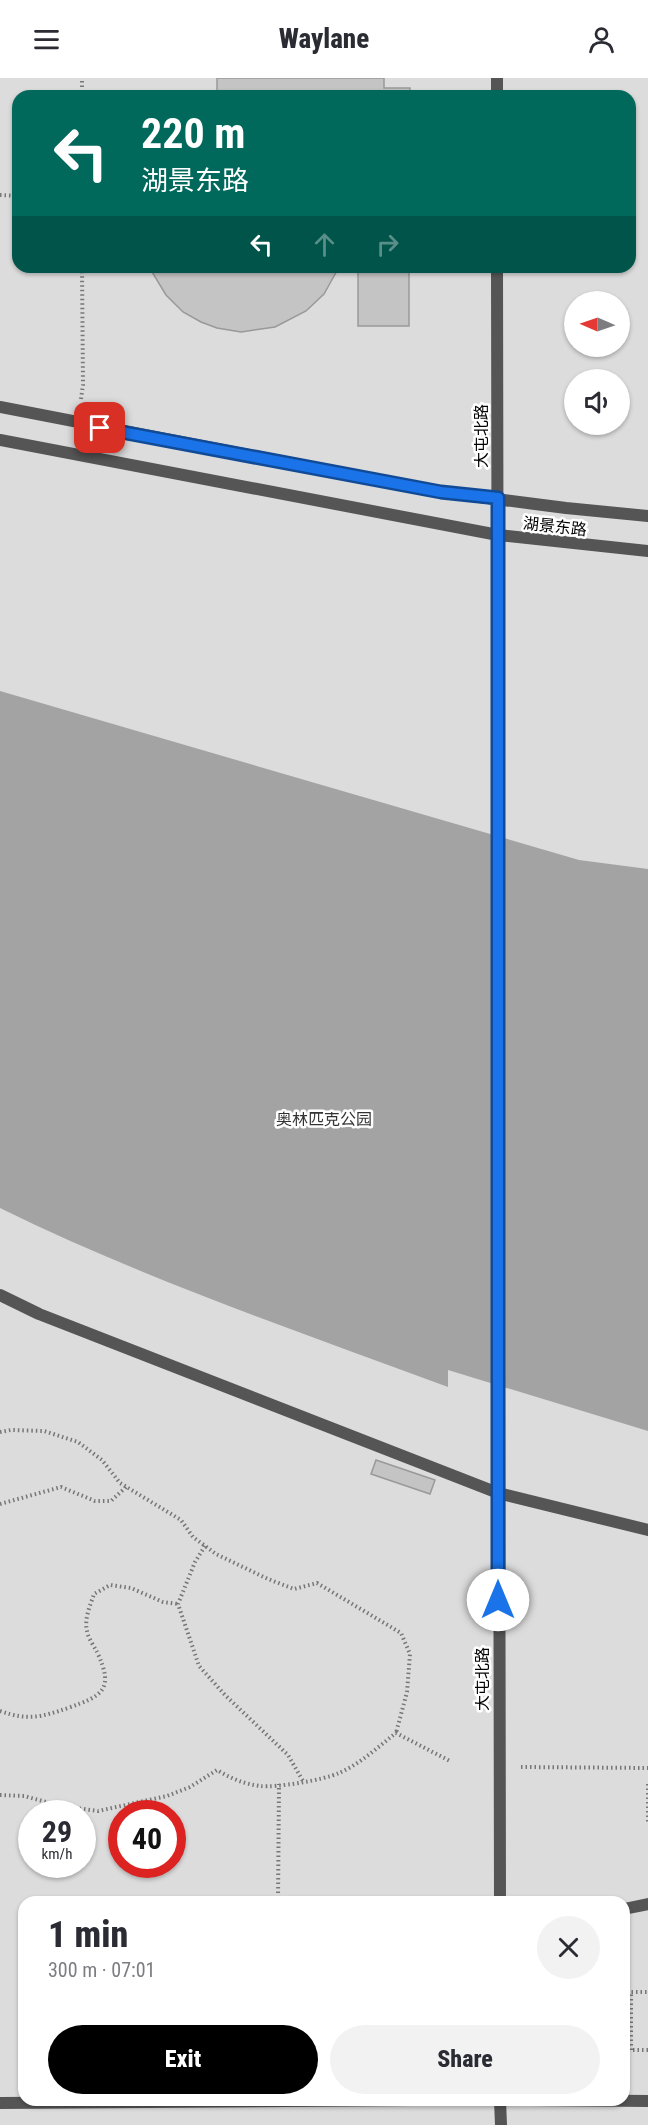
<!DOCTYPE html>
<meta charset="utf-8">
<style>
:root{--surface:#fff;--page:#f2f2f3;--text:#2b2b33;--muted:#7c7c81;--accent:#000}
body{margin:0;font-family:"Roboto Condensed","Noto Sans SC",sans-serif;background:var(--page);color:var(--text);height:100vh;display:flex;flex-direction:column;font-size:22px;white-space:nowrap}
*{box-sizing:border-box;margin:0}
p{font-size:20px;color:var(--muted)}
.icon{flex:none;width:33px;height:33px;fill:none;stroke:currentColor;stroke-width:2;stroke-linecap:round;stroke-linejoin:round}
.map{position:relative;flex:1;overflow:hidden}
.sheet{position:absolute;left:18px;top:1818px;width:612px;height:210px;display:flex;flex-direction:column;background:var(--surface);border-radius:18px;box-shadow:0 2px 4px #0004}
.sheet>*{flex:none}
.guide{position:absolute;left:12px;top:12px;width:624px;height:183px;border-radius:18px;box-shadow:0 2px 4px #0004;background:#00695c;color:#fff;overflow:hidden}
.needle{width:39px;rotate:272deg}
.buttons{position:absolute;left:564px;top:213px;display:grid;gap:12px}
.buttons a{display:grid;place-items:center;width:66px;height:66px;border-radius:50%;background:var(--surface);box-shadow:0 2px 4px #0004;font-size:30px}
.speed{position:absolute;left:18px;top:1722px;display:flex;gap:12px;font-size:30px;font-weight:700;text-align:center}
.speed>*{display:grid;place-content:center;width:78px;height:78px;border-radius:50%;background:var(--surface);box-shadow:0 2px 4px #0004;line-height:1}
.speed small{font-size:15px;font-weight:400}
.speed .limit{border:9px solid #d22;background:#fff;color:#111}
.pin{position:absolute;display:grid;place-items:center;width:51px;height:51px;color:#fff;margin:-26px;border-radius:12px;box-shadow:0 3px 9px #0006}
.me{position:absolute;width:66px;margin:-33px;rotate:0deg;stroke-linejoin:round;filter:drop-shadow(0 0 4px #0008)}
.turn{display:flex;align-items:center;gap:21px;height:126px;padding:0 30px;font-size:27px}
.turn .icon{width:78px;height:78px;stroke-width:2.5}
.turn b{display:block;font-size:42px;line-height:51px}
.lanes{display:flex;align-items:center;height:57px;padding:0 30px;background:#0003;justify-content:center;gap:30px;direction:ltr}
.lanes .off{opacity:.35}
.round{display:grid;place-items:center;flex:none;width:63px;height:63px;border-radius:32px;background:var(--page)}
.overview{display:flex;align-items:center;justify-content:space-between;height:102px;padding:0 30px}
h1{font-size:36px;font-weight:800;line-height:45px}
.primary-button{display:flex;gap:12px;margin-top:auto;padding:12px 30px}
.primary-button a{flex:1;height:69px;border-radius:36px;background:var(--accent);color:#fff;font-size:24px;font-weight:800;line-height:69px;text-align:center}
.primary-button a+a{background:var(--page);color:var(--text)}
header{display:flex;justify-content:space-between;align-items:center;height:78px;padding:0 30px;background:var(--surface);font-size:27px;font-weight:800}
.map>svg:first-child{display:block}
.green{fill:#dcdcdc;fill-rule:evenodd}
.water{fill:#a3a3a3}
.building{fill:#c4c4c4;stroke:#999;stroke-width:1.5}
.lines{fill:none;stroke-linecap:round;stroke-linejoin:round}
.path{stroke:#777;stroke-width:4;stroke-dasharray:1.5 3;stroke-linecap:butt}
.service{stroke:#555;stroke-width:12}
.pedestrian{stroke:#555;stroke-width:12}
.tertiary{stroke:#555;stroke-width:12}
.route-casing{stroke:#114b97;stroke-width:15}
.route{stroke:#1a73e8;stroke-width:10}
.labels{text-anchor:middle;stroke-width:5;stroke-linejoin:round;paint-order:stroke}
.street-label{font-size:16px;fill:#000;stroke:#fff}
.park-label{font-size:16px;fill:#333;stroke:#fff}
</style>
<header><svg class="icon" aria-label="menu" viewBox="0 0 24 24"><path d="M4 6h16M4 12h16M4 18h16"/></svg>Waylane<svg class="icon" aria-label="person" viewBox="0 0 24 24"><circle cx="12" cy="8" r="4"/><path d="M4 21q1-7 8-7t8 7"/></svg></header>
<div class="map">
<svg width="648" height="2047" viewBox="0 0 648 2047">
<rect width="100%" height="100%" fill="#fff"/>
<!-- green -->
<path class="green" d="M0,0H648V2047H0ZM18,18H630V189H18ZM574,224H620V268H574ZM574,302H620V346H574ZM32,1736H82V1786H32ZM122,1736H172V1786H122ZM24,1824H624V2022H24Z"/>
<!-- water -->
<path class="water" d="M0,613L579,782L648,791V1353L448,1292V1309C298,1253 144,1201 0,1130Z"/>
<!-- building -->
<path class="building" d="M217,0H384V10H410V18H217Z
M149,189H339L324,216L306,233L275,249L241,254L217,250L201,244L183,234L166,217Z
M358,189H409V248H358Z
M376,1382L435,1402L430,1416L371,1396Z"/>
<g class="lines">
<!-- path -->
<path class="path" d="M82,18V0
M0,117L18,118
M81,321L83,307L82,189
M0,1354L11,1352L44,1353L78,1364L102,1382L120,1405L181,1442L193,1459L216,1476L268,1501L294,1511L317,1505L401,1555L410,1576L407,1614L396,1655
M0,1426L61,1409L95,1423H111L126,1409
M205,1468L195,1484L178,1526L199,1588L225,1617L288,1677L303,1703
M0,1633C28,1643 41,1639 68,1630C102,1618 115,1612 97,1574C94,1568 88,1560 87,1553C84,1541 90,1528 94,1516L110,1507L131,1510L163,1524L178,1526
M521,1689L648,1690
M648,1706V1744
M0,1717L24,1718L61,1728L98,1733L167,1718L190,1709L217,1692C230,1700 244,1706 260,1708C275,1710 324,1702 339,1695C360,1686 378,1669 396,1655L450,1683
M278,1824L279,1706
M624,1972H648
M631,1972V1914H648"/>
<!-- service -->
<path class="service" d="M624,1831L648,1826"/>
<!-- pedestrian -->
<path class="pedestrian" d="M0,1217L39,1236L498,1415L648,1452
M532,2022L648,2023
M0,2025L413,2022"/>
<!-- tertiary -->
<path class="tertiary" d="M497,0V18
M497,189L500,1824
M0,329L441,414L566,430L648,438
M0,362L498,457L648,473
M500,2022L501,2047"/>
</g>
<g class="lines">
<!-- route casing -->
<g class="route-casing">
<path id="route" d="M100,350L441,414L498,420V1522"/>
</g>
<!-- route -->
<use href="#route" class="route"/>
</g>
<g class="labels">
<!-- street labels -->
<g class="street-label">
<text transform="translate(481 358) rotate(-90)" y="6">大屯北路</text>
<text transform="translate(555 448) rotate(6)" y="6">湖景东路</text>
<text transform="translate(482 1601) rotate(-90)" y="6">大屯北路</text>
</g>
<!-- park labels -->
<g class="park-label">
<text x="324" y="1047">奥林匹克公园</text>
</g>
</g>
</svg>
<div class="buttons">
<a><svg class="needle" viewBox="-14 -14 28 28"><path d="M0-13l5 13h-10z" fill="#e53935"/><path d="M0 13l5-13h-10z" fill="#7c7c81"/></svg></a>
<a><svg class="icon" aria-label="sound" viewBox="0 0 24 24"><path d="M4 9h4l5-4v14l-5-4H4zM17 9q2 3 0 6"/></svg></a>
</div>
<div class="speed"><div>29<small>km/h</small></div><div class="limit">40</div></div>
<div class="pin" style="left:100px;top:350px;background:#d93025"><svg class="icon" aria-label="arrive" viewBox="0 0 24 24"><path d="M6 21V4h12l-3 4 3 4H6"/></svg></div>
<svg class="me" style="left:498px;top:1522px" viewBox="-20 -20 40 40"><circle r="19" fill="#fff"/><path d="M0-13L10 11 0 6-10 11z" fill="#1a73e8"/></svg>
<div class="guide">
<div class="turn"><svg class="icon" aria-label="left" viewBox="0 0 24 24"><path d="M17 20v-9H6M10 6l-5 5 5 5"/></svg><div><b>220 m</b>湖景东路</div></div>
<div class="lanes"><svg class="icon" aria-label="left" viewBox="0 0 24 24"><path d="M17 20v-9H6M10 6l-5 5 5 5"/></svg><svg class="icon off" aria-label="ahead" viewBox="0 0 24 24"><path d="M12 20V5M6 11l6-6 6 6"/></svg><svg class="icon off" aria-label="right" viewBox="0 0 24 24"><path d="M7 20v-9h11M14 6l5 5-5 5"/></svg></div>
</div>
<section class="sheet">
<div class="overview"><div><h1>1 min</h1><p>300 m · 07:01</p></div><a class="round"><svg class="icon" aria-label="close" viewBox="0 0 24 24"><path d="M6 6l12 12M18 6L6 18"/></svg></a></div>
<div class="primary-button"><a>Exit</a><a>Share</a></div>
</section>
</div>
